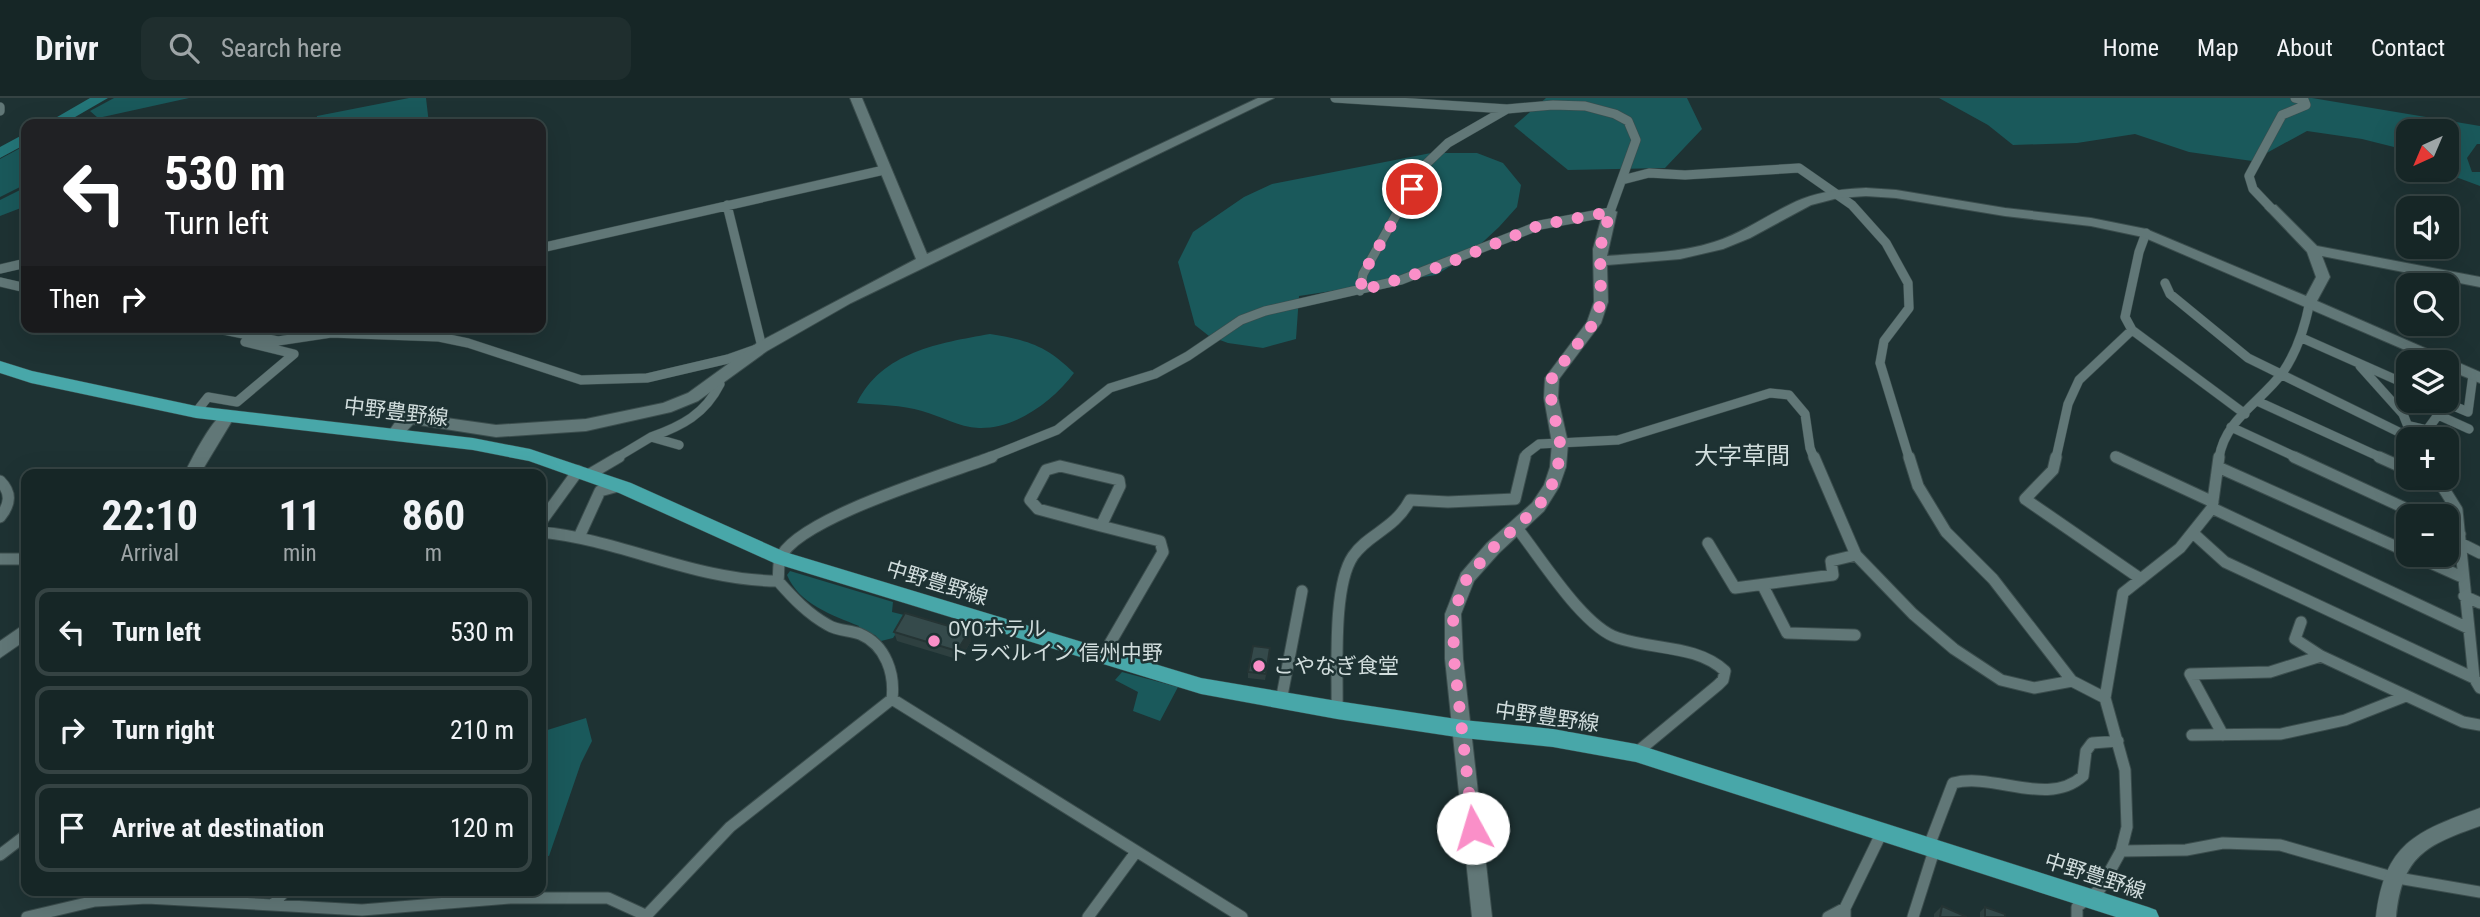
<!DOCTYPE html>
<meta charset="utf-8">
<style>
:root{--surface:#162626;--page:#1f2e2e;--text:#f1f3f6;--muted:#9ea5a7;--line:#354343}
body{margin:0;font-family:"Roboto Condensed","Noto Sans JP",sans-serif;background:var(--page);color:var(--text);height:100vh;display:flex;flex-direction:column;font-size:26px;white-space:nowrap}
*{box-sizing:border-box;margin:0}
p{font-size:23px;color:var(--muted)}
.icon{flex:none;width:38px;height:38px;fill:none;stroke:currentColor;stroke-width:2;stroke-linecap:round;stroke-linejoin:round}
.map{position:relative;flex:1;overflow:hidden}
.details{position:absolute;left:21px;top:371px;width:525px;height:427px;display:flex;flex-direction:column;background:var(--surface);border-radius:14px;box-shadow:0 7px 28px #0002,0 0 0 2px var(--line)}
.details>*{flex:none}
.top-card{position:absolute;left:21px;top:21px;width:525px;height:214px;border-radius:14px;box-shadow:0 7px 28px #0002,0 0 0 2px var(--line);background:#202124;color:#fff;overflow:hidden}
.needle{width:46px;rotate:224deg}
.tools{position:absolute;left:2396px;top:21px;display:grid;gap:14px}
.tools a{display:grid;place-items:center;width:63px;height:63px;border-radius:14px;background:var(--surface);box-shadow:0 7px 28px #0002,0 0 0 2px var(--line);font-size:35px}
.pin{position:absolute;display:grid;place-items:center;width:60px;height:60px;color:#fff;margin:-30px;border:4px solid #fff;border-radius:50%;box-shadow:0 2px 7px #0007}
.me{position:absolute;width:77px;margin:-38px;rotate:354deg;stroke-linejoin:round;filter:drop-shadow(0 0 5px #0008)}
.turn{display:flex;align-items:center;gap:24px;height:147px;padding:0 28px;font-size:32px}
.turn .icon{width:91px;height:91px;stroke-width:2.5}
.turn b{display:block;font-size:49px;line-height:60px}
.then{display:flex;align-items:center;height:66px;padding:0 28px;background:#0003;gap:14px;font-size:26px}
.eta{display:flex;justify-content:space-evenly;align-items:center;height:119px;text-align:center}
.eta b{font-size:42px;font-weight:700;line-height:49px}
ul{padding:0;list-style:none}
li{display:flex;align-items:center;gap:21px;height:88px;margin:0 14px 10px;padding:0 14px;border:4px solid var(--line);border-radius:14px}
li div{flex:1}
li b{display:block;font-size:26px}
li em{font-style:normal}
header{display:flex;align-items:center;gap:42px;box-sizing:border-box;height:98px;padding:0 35px;background:var(--surface);border-bottom:2px solid var(--line)}
header strong{font-size:33px}
nav{display:flex;gap:38px;margin-inline-start:auto;font-size:24px}
.search{width:490px;height:63px;background:var(--page);display:flex;align-items:center;gap:18px;box-sizing:border-box;padding:0 24px;border-radius:14px;color:var(--muted);font-size:26px}
.map>svg:first-child{display:block}
.green{fill:#1a595b}
.lines{fill:none;stroke-linecap:round;stroke-linejoin:round}
.river{fill:#247679;fill-rule:evenodd}
.street-far1-casing{stroke:#3b4d4d;stroke-width:10}
.street-casing{stroke:#3b4d4d;stroke-width:13}
.secondary-casing{stroke:#3b4d4d;stroke-width:2}
.primary-casing{stroke:#3b4d4d;stroke-width:1}
.street-far1{stroke:#617777;stroke-width:9}
.street{stroke:#617777;stroke-width:11}
.secondary{fill:#617777;fill-rule:evenodd}
.primary{fill:#48a7a9;fill-rule:evenodd}
.wall{fill:#2e4040}
.shaded-wall{fill:#253434}
.building{fill:#354a4b;stroke:#253434;stroke-width:2}
.route{stroke:#fa8fc8;stroke-width:12;stroke-dasharray:0 21.6}
.poi-dot{fill:#fa8fc8;stroke:#1e3233;stroke-width:2.5}
.labels{text-anchor:middle;stroke-width:5;stroke-linejoin:round;paint-order:stroke}
.street-label{font-size:21px;fill:#d1dddd;stroke:#1e3233}
.poi-label{font-size:21px;fill:#d1dddd;stroke:#1e3233;text-anchor:start}
.quarter-label{font-size:24px;fill:#d1dddd;stroke:#1e3233}
</style>
<header>
<strong>Drivr</strong>
<div class="search"><svg class="icon" aria-label="search" viewBox="0 0 24 24"><circle cx="10" cy="10" r="6"/><path d="M15 15l6 6"/></svg>Search here</div>
<nav><a>Home</a><a>Map</a><a>About</a><a>Contact</a></nav>
</header>
<div class="map">
<svg width="2480" height="819" viewBox="0 0 2480 819">
<rect width="100%" height="100%" fill="#1e3233"/>
<!-- green -->
<path class="green" d="M114,0H189L98,20L90,13Z
M409,0H426L429,26H316L317,18Z
M1546,0H1687L1702,31L1665,70L1568,72L1514,28Z
M1939,0H2312L2480,28V46H2477L2467,60L2472,74H2480V88L2437,72H2446V33H2408V56L2398,50L2362,41L2307,33L2252,63L2189,54L2135,36L2077,45L2013,47L1988,27Z
M26,47V86L0,99V61Z
M1431,55H1477L1503,65L1521,87L1517,109L1499,129L1470,156L1436,177L1299,198L1296,241L1263,250L1228,245L1209,238L1195,227L1178,164L1193,134L1244,99L1272,86Z
M26,89V108L0,118V102Z
M990,236C1027,242 1046,247 1074,275C1053,303 1016,331 979,330C958,329 941,318 922,313C902,307 878,307 857,305C882,254 939,245 990,236Z
M790,473L893,504L892,514L908,518L893,540L881,543L875,537L858,533L859,528C832,517 799,506 787,477Z
M1122,574L1178,589L1160,623L1133,613L1138,594L1115,582Z
M586,620L592,643L581,665L549,758L541,757V634Z"/>
<g class="lines">
<!-- river -->
<path class="river" d="M90,0H108L63,26H45Z
M26,35V46L0,60V49Z"/>
<!-- street-far1 casing -->
<g class="street-far1-casing">
<path id="street-far1" d="M0,9V13
M1622,82L1649,75L1685,77L1799,70L1852,107L1886,145L1908,185L1909,210L1884,243L1880,265L1909,360
M2271,110L2253,91L2249,78L2282,17L2306,7L2304,2L2295,0
M541,150L884,72
M0,171L26,165
M0,184L26,190
M2165,185L2170,196L2248,260L2413,341
M1360,193L1363,176L1423,69L1448,45L1507,11
M209,229L278,243L331,235L439,239L468,245L581,282L647,280L728,261L762,249L727,107
M2132,232L2245,316
M2302,240L2408,287
M2360,268L2403,316L2413,341
M2257,303L2382,360
M2442,303L2468,314L2473,277
M196,314L208,299L237,304L294,256L245,244
M2410,328L2427,332L2438,317L2469,331
M2231,329L2298,360
M651,339C682,328 705,316 720,286L718,282
M2115,358L2120,360
M616,360L651,339L679,347
M987,360L1057,332L1110,290L1155,276L1188,258L1241,222L1265,213L1401,182L1540,127L1610,114L1636,42L1628,23L1615,16L1585,8L1553,7L1507,11L1335,0
M1525,360L1526,356L1539,346L1618,342L1770,295L1789,297L1805,316L1810,350L1814,360
M2056,360L2068,306L2079,282L2132,232L2125,219L2139,154L2146,135
M2219,360C2225,321 2261,304 2283,274C2298,252 2305,229 2310,203"/>
</g>
<!-- street casing -->
<g class="street-casing">
<path id="street" d="M1814,359L1856,457L1913,516L1954,551L2001,582L2034,590L2072,583L2105,600
M1909,359L1918,388L1946,434L1993,481L2072,583
M2056,359L2053,372L2025,401L2141,481
M2116,359L2213,404
M2294,359L2422,418
M2379,359L2408,372
M1060,368L1119,382L1120,388L1101,428L1038,411L1030,402L1046,372Z
M2218,369L2408,454
M590,376L619,359
M2437,380L2457,412L2474,580L2480,590
M0,383C12,395 10,407 0,419
M2212,410L2468,530
M541,424L578,373
M1101,428L1160,443L1163,454L1102,559
M1517,430C1541,460 1583,529 1618,540C1654,552 1697,547 1725,573L1723,582L1718,587L1636,655
M2446,430L2460,436
M541,434C622,442 696,483 778,483
M2193,435L2225,464L2474,580
M579,439L600,393L618,388
M1708,445L1735,490L1833,477L1831,463L1856,457
M2460,445L2480,455
M2413,457L2462,479
M0,461H26
M1763,488L1787,535L1855,537
M2464,498L2480,505
M2301,524L2295,541L2321,558L2463,624L2480,627
M892,601L1242,819
M1281,603L1302,493
M1337,612C1338,574 1332,489 1353,458C1369,435 1394,432 1410,402L1448,404L1515,401L1525,359
M2192,637L2281,636L2345,622L2406,598
M2223,637L2190,576L2270,574L2321,558
M2121,753L2186,752L2223,745L2280,747L2392,779L2480,794
M0,757L26,737
M273,807L285,793
M27,819L95,803L147,800L362,812L510,800H608L645,817
M645,819L730,729L892,601C895,576 886,547 860,536C849,532 838,533 828,527C808,516 793,500 778,483C779,477 778,467 780,461C794,421 950,375 992,359
M1088,819L1136,754
M1828,819L1845,810
M1845,819V810L1882,734
M1913,819L1932,759V740L1953,685C1995,674 2047,710 2083,678L2086,653L2092,645L2118,643
M2077,819V809L2100,791L2121,753L2127,729L2125,672L2105,600L2123,495L2180,450L2212,410L2219,359"/>
</g>
<!-- secondary casing -->
<g class="secondary-casing">
<path id="secondary" d="M850,0H862L927,156L1258,0H1274L851,205L767,253L698,303L671,314L586,333L496,339L413,326L400,340H390L387,336L398,320L411,315L496,327L586,321L663,305L688,295L757,245L916,161Z
M1866,90L1896,92L2005,110L2091,120L2146,131L2306,198L2316,179L2307,154L2265,110L2266,107H2276L2317,148L2480,179V189L2322,158L2330,179L2317,203L2480,274V285L2446,271V264H2433L2143,139L2091,128L2005,118L1896,100L1866,98L1838,100L1811,107L1750,140L1723,151L1680,161L1607,167L1608,204L1601,225L1559,281L1558,300L1568,345L1566,369L1559,389L1544,413L1499,455L1474,483L1461,516L1463,561L1492,819H1472L1445,561V516L1461,475L1487,445L1532,405L1544,387L1550,369L1552,345L1544,300L1545,280L1587,224L1594,204L1593,151L1603,114L1610,110L1617,114L1607,158C1643,155 1680,155 1714,144C1746,134 1772,113 1802,101C1822,93 1845,91 1866,90Z
M228,313L235,318L200,376H184C192,361 213,317 228,313Z
M26,525V542L0,560V543Z
M2480,710V728C2426,747 2402,758 2396,819H2376C2385,745 2415,734 2480,710Z"/>
</g>
<!-- primary casing -->
<g class="primary-casing">
<path id="primary" d="M0,263L32,273L196,308L473,340L530,351L631,385L785,454L1201,580L1337,603L1463,622L1553,631L1636,646L2148,809L2156,812L2159,819H2116L1636,664L1553,649L1463,640L1337,621L1201,596L774,465L619,395L529,363L473,352L196,320L31,285L0,275Z"/>
</g>
<!-- street-far1 -->
<use href="#street-far1" class="street-far1"/>
<!-- street -->
<use href="#street" class="street"/>
<!-- secondary -->
<use href="#secondary" class="secondary"/>
<!-- primary -->
<use href="#primary" class="primary"/>
</g>
<!-- wall -->
<path class="wall" d="M894,534H969L971,543L960,562L897,543Z
M1270,556L1265,582L1248,580V574Z
M1942,808L1967,819H1934V816Z
M1985,809L2005,819H1980V814Z"/>
<!-- shaded-wall -->
<path class="shaded-wall" d="M969,534L971,543L960,562L957,553Z"/>
<!-- building -->
<path class="building" d="M905,515L969,534L957,553L894,534Z
M1253,548L1270,550L1266,576L1248,574Z
M1942,808L1967,819H1940Z
M1985,809L2005,816V819H1985Z"/>
<g class="lines">
<!-- route -->
<path class="route" d="M1412,91L1363,176L1360,193L1436,170L1540,127L1610,114L1600,150L1601,204L1594,225L1552,279L1551,300L1560,345L1558,369L1551,389L1538,409L1493,450L1467,480L1453,516L1454,561L1473,730"/>
</g>
<!-- markers -->
<g class="poi-dot">
<circle cx="934" cy="543" r="7"/>
<circle cx="1259" cy="568" r="7"/>
</g>
<g class="labels">
<!-- street labels -->
<g class="street-label">
<text transform="translate(396 314) rotate(7)" y="7">中野豊野線</text>
<text transform="translate(937 485) rotate(17)" y="7">中野豊野線</text>
<text transform="translate(1547 619) rotate(8)" y="7">中野豊野線</text>
<text transform="translate(2095 778) rotate(18)" y="7">中野豊野線</text>
</g>
<!-- poi labels -->
<g class="poi-label">
<text x="948" y="538">OYOホテル<tspan x="948" dy="24">トラベルイン 信州中野</tspan></text>
<text x="1273" y="575">こやなぎ食堂</text>
</g>
<!-- quarter labels -->
<g class="quarter-label">
<text x="1742" y="366">大字草間</text>
</g>
</g>
</svg>
<div class="tools">
<a><svg class="needle" viewBox="-14 -14 28 28"><path d="M0-13l5 13h-10z" fill="#e53935"/><path d="M0 13l5-13h-10z" fill="#9ea5a7"/></svg></a>
<a><svg class="icon" aria-label="sound" viewBox="0 0 24 24"><path d="M4 9h4l5-4v14l-5-4H4zM17 9q2 3 0 6"/></svg></a>
<a><svg class="icon" aria-label="search" viewBox="0 0 24 24"><circle cx="10" cy="10" r="6"/><path d="M15 15l6 6"/></svg></a>
<a><svg class="icon" aria-label="layers" viewBox="0 0 24 24"><path d="M12 4l9 5-9 5-9-5zM3 14l9 5 9-5"/></svg></a>
<a>+</a>
<a>−</a>
</div>
<div class="pin" style="left:1412px;top:91px;background:#d93025"><svg class="icon" aria-label="arrive" viewBox="0 0 24 24"><path d="M6 21V4h12l-3 4 3 4H6"/></svg></div>
<svg class="me" style="left:1473px;top:730px" viewBox="-20 -20 40 40"><circle r="19" fill="#fff"/><path d="M0-13L10 11 0 6-10 11z" fill="#fa8fc8"/></svg>
<div class="top-card">
<div class="turn"><svg class="icon" aria-label="left" viewBox="0 0 24 24"><path d="M17 20v-9H6M10 6l-5 5 5 5"/></svg><div><b>530 m</b>Turn left</div></div>
<div class="then">Then<svg class="icon" aria-label="right" viewBox="0 0 24 24"><path d="M7 20v-9h11M14 6l5 5-5 5"/></svg></div>
</div>
<section class="details">
<div class="eta">
<div><b>22:10</b><p>Arrival</p></div>
<div><b>11</b><p>min</p></div>
<div><b>860</b><p>m</p></div>
</div>
<ul>
<li><svg class="icon" aria-label="left" viewBox="0 0 24 24"><path d="M17 20v-9H6M10 6l-5 5 5 5"/></svg><div><b>Turn left</b></div><em>530 m</em></li>
<li><svg class="icon" aria-label="right" viewBox="0 0 24 24"><path d="M7 20v-9h11M14 6l5 5-5 5"/></svg><div><b>Turn right</b></div><em>210 m</em></li>
<li><svg class="icon" aria-label="arrive" viewBox="0 0 24 24"><path d="M6 21V4h12l-3 4 3 4H6"/></svg><div><b>Arrive at destination</b></div><em>120 m</em></li>
</ul>
</section>
</div>
